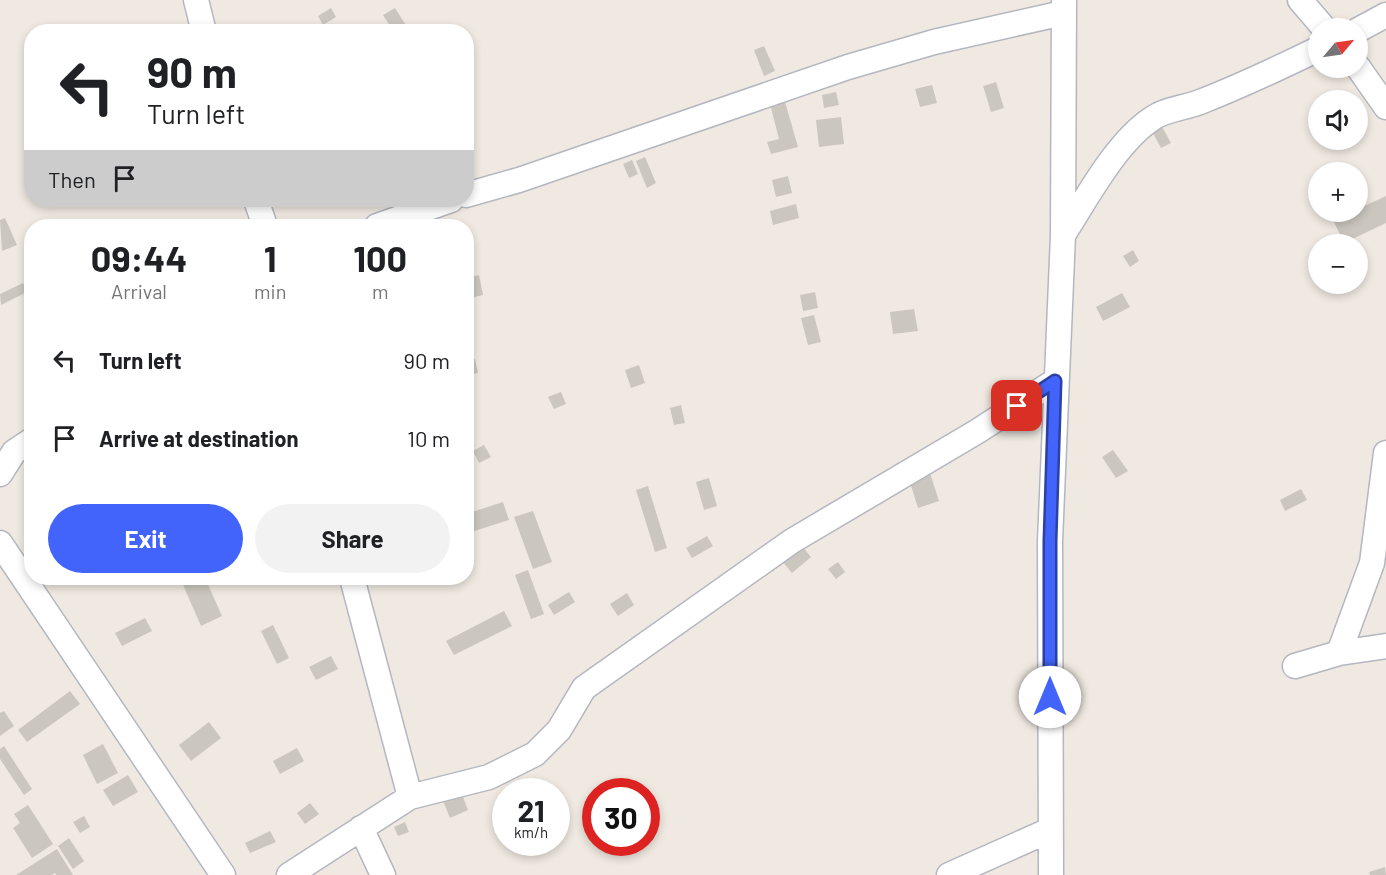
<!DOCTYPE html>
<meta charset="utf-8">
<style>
:root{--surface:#fff;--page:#f2f2f2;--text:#202124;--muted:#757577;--accent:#4264fb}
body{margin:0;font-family:Barlow,sans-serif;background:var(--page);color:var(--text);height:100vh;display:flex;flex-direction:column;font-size:22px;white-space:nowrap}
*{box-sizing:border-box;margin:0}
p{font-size:20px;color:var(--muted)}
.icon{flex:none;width:33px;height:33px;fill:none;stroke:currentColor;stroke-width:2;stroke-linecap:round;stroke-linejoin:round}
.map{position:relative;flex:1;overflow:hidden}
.sheet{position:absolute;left:24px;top:219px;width:450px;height:366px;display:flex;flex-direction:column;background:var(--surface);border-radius:24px;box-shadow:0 3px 9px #0003}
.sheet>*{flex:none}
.hud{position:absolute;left:24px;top:24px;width:450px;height:183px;border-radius:24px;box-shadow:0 3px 9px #0003;background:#fff;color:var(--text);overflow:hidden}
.needle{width:39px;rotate:61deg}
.controls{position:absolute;left:1308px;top:18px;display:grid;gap:12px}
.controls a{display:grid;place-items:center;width:60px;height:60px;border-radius:50%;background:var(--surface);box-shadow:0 3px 9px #0003;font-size:30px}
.speed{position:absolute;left:492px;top:778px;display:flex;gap:12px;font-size:30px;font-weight:700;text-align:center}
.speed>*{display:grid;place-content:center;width:78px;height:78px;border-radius:50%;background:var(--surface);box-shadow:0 3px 9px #0003;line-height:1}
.speed small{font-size:15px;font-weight:400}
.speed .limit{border:9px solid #d22;background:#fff;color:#111}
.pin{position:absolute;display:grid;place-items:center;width:51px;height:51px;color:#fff;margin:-26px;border-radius:12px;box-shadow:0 3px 9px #0006}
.me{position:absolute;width:66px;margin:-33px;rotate:0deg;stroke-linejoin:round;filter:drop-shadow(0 0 4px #0008)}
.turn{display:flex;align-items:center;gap:21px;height:126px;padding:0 24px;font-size:27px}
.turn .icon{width:78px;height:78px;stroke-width:2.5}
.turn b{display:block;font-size:42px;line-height:51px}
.then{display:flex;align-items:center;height:57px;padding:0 24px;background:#0003;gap:12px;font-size:22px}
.eta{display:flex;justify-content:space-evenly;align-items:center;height:102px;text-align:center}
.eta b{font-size:36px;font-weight:700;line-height:42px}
.cta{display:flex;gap:12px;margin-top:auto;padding:12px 24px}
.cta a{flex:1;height:69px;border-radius:36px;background:var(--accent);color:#fff;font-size:24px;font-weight:700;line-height:69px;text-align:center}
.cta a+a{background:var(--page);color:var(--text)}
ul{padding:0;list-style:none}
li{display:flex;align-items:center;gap:18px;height:78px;padding:0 24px}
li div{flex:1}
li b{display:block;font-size:22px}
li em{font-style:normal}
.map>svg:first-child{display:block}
.building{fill:#cbc7bf}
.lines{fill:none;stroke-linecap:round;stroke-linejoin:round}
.minor-casing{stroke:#b4b7c1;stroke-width:27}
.minor{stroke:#fff;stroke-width:24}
.route-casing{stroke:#2b41a3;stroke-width:15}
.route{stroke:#4264fb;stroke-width:10}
</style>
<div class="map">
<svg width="1386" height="875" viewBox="0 0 1386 875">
<rect width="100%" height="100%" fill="#efe9e1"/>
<!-- building -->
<path class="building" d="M331,8L336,17L323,25L318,16Z
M395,8L409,30L407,32H394L383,15Z
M764,46L775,71L764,76L754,50Z
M996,82L1004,108L991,112L983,86Z
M932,85L937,103L920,107L915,89Z
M836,92L839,105L824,108L822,95Z
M783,95L798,147L771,154L767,142L779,139L769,100Z
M841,117L844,144L819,147L816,120Z
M1159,121L1171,143L1161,148L1149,126Z
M645,157L656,183L647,188L636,161Z
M632,160L638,174L629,178L623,164Z
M788,176L792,193L776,197L772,180Z
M1386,196V223L1344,243L1333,220L1352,212H1358V209Z
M796,204L799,218L773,225L770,211Z
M5,218L17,245L2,251L0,220Z
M1133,250L1139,261L1130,267L1123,256Z
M479,275L483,295L466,299V278Z
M23,283L27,292L1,305L0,294Z
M815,292L818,308L803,311L800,295Z
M1122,293L1130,307L1103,321L1096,307Z
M914,309L918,331L893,334L890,312Z
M814,315L821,342L808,345L801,318Z
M475,359L478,373L466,375V361Z
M639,365L645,383L631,388L625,370Z
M561,392L566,404L554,409L548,397Z
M681,405L685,423L674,425L670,408Z
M484,445L491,457L479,463L473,451Z
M1113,450L1128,471L1116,478L1102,457Z
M930,473L939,501L918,508L909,479Z
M709,478L717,506L704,510L696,482Z
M648,486L667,548L655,552L636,490Z
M1301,489L1307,500L1285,511L1280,500Z
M503,502L509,520L471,532L466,514Z
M533,511L552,562L533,569L514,517Z
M707,536L713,546L692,558L686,548Z
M801,545L811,557L792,573L782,561Z
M838,562L845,572L836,579L828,569Z
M528,570L544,614L531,619L515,575Z
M180,578H205L222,616L201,626Z
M569,592L575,602L554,615L548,605Z
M627,593L634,605L618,616L610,604Z
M504,611L512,626L454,655L446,641Z
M145,618L152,631L122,646L115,633Z
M273,625L289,658L277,664L261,631Z
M331,656L338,669L316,680L309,667Z
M70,691L80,704L27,742L18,730Z
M4,711L14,726L0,736V713Z
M209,722L221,738L191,761L179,745Z
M103,744L118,773L97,784L83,755Z
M4,746L32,789L24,795L0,759V749Z
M297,748L304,761L280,774L273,761Z
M128,775L138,792L113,806L103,790Z
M460,789L468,810L450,818L441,796Z
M310,803L319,814L305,824L297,813Z
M28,805L53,844L32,858L13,828L20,823L14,814Z
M84,816L90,827L80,833L73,822Z
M405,822L409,832L398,836L394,827Z
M270,831L276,842L250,853L245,843Z
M69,838L84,861L73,869L58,846Z
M57,849L73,875H56L55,873L52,875H16Z
M1385,867L1386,875H1370L1369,872Z"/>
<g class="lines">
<!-- minor casing -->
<g class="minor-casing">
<path id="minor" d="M196,0L204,32
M1300,0L1324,28
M1358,30L1386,15
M1358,67L1386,107
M466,195L519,180L848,67L934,42L1063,13
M256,200L265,226
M377,226L451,200
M1063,235C1087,198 1116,142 1153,118C1166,109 1185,108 1200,102C1241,86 1279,68 1318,49
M0,474L14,452L32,440
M0,543L223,875
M352,578L410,797
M1339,653L1386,646
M1295,666L1339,653L1372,563L1386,453
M361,828L383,875
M289,875L410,797L489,777L535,754L559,730L584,688L792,541L978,431L1055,381
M949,875L1050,830
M1051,875L1050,541L1063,235L1064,0"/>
</g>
<!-- minor -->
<use href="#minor" class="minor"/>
</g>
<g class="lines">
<!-- route casing -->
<g class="route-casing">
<path id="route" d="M1017,406L1055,381L1050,541V697"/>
</g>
<!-- route -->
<use href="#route" class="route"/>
</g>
</svg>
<div class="controls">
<a><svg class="needle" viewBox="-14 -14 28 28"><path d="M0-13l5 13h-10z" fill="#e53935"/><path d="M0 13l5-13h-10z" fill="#757577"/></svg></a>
<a><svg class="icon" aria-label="sound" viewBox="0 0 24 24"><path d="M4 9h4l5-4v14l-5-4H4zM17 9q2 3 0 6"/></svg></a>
<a>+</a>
<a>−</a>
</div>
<div class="speed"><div>21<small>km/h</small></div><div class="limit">30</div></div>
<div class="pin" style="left:1017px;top:406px;background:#d93025"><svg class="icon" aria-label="arrive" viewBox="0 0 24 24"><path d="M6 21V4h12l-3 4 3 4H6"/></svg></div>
<svg class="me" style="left:1050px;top:697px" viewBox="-20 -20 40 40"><circle r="19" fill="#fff"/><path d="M0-13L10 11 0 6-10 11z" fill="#4264fb"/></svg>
<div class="hud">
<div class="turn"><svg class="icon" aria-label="left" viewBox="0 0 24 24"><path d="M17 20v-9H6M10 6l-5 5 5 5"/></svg><div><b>90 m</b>Turn left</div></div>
<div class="then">Then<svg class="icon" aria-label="arrive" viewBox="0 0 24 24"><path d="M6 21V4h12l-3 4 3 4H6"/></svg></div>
</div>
<section class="sheet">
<div class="eta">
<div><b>09:44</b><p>Arrival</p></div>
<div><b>1</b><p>min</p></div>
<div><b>100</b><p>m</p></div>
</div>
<ul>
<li><svg class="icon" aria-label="left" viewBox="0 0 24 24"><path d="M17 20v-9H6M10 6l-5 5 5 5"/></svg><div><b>Turn left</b></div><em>90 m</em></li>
<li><svg class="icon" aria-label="arrive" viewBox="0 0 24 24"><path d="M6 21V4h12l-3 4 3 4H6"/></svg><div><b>Arrive at destination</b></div><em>10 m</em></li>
</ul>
<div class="cta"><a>Exit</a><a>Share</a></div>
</section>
</div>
